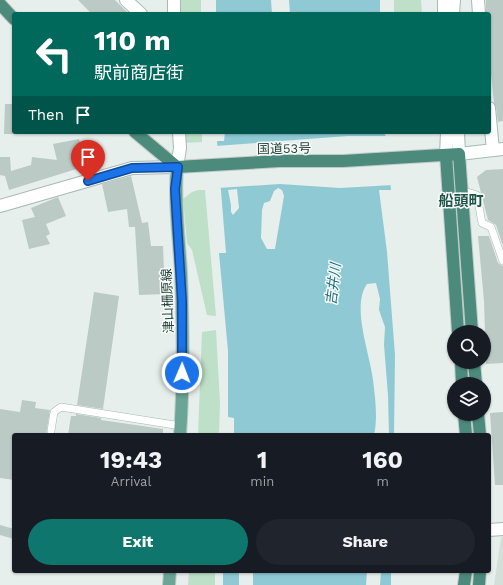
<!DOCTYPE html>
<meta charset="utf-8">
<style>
:root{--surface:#171b24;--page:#20242c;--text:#f1f3f6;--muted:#9ea1a6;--accent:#0f766e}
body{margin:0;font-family:"Work Sans","Noto Sans JP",sans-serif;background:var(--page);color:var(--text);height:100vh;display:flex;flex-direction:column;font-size:15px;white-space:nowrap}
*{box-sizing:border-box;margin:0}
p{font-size:13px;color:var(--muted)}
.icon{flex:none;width:22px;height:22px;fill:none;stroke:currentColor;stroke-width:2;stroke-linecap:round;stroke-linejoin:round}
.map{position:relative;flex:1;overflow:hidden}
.details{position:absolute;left:12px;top:433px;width:479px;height:140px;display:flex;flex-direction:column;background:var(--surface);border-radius:4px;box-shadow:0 1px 3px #0004}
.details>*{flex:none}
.banner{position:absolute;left:12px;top:12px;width:479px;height:122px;border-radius:4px;box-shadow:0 1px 3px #0004;background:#00695c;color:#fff;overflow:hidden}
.buttons{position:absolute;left:447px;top:325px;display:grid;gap:8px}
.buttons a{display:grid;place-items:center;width:44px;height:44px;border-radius:50%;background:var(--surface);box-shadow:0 1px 3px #0004;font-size:20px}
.pin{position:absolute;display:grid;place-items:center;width:34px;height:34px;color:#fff;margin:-41px -17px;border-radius:50% 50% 50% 0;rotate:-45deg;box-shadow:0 0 4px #0007}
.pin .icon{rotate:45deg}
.me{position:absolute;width:44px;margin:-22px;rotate:1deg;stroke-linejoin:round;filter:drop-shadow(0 0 3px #0008)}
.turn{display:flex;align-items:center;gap:14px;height:84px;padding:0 16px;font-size:18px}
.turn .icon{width:52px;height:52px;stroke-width:2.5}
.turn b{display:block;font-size:28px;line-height:34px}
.then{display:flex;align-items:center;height:38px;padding:0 16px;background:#0003;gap:8px;font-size:15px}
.eta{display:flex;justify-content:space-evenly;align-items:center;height:68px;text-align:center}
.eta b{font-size:24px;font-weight:700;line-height:28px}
.button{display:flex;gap:8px;margin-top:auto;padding:8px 16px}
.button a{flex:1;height:46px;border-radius:24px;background:var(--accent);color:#fff;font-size:16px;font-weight:700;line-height:46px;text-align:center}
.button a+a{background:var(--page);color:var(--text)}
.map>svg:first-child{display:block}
.built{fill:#d4dfda}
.green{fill:#bfe0c8}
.water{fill:#8ec9d4;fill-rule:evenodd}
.pier{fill:#e6efeb}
.building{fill:#bbcac4}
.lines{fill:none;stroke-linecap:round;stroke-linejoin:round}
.service-casing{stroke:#a8b8b2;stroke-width:8}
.minor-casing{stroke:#a8b8b2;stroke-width:14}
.tertiary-casing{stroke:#a8b8b2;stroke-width:14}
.secondary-casing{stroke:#a4bbb3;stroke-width:14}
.primary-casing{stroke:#c2cac8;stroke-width:14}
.trunk-casing{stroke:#c2cac8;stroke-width:14}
.service{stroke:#fff;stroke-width:7}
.minor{stroke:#fff;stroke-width:12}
.tertiary{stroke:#fff;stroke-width:12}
.secondary{stroke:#fff;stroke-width:12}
.primary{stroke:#6aa596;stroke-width:12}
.trunk{stroke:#4c8a7c;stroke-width:12}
.route-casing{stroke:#114b97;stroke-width:10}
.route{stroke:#1a73e8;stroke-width:7}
.labels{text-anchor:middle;stroke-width:3;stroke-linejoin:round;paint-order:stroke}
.street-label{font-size:13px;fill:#24423a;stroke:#f7fbf9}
.water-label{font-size:14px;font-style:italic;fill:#1c6f80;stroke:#f7fbf9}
.quarter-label{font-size:15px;font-weight:bold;fill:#1f5548;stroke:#f7fbf9}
</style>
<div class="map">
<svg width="503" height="585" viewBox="0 0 503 585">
<rect width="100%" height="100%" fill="#e6efeb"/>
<!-- built -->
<path class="built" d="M501,537H503V585H494Z"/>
<!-- green -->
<path class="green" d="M177,0H201V14H177Z
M394,0H421L422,14H394Z
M182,132H202V142L182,143Z
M198,190H205L216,316L207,315L192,250L187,243L183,199L192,192Z
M216,330L220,403L219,435H198L202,332Z
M189,571H215V585H188Z"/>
<!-- water -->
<path class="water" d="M216,0H271L272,14H216Z
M289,0H380V14H290Z
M225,132H307V134L320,132H385L391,190H379L387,252L395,355L394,435H389L388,395L384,345L385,327L379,310L380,299L376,283L367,284C351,306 370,354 373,380C375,397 378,418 374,435H234V418L228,417V351L219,253H226L217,141H224ZM278,188L282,190L284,196L275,249H267L261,238L262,210L264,203L270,201L274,191ZM237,189L239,208L233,215L231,212V205L228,190Z
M223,571H239V585H223Z
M253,571H367L366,585H253Z
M381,571H391V585H380Z"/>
<!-- pier -->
<path class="pier" d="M348,136H388L393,185L340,188L280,184L218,188L216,146Z"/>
<!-- building -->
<path class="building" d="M78,0H115L129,14H92Z
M486,0H503V121L498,122L496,107L494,103L489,54V14H486Z
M5,104H14V134H4Z
M79,139L86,166L9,190L5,176L0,175V157H10L11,171L31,165L32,157L57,160L53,144Z
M503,169V246L496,225L488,220L477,177L486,170Z
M131,176L142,223L148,222L151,246H163L165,294L139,295L135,227H129L127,209L108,212L102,184Z
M58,197L66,216L46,224L50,234L46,236L50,244L29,249L22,220L35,217L31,208Z
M478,236H489L498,263L503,266V363L486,364L484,301Z
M94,292L119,296L103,409L77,405Z
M22,400L36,402L35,408L50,410L46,435H14V480L0,478V409L20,412Z
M503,412V485H495L490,413Z
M76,414L101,418V420L163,429V435H68L71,416H76Z
M0,525L14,529V539L0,535Z"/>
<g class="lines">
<!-- service casing -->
<g class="service-casing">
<path id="service" d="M461,190L477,195L482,223L491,227L503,261
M51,431L54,412L61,407L181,426"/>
</g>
<!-- minor casing -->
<g class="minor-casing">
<path id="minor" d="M126,0L141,14
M174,0V14
M478,0L479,14
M489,108L493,150
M177,167L180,148L179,132"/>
</g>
<!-- tertiary casing -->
<g class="tertiary-casing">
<path id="tertiary" d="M444,14V0
M453,14L454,0
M458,132L459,154
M446,155L447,132
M0,206L132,168L177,167
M489,530L503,529"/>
</g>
<!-- secondary casing -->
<g class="secondary-casing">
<path id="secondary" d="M459,154L503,149"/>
</g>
<!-- primary casing -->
<g class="primary-casing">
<path id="primary" d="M177,167C174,202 179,238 181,273C183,327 184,381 180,435
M169,585L170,571"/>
</g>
<!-- trunk casing -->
<g class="trunk-casing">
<path id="trunk" d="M0,4L14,19
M135,132L177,167L280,161H343L459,154L472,332
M446,155L458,332
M461,362L462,384
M474,362L476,384
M464,414L466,435
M478,414L480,435
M464,585L466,571
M479,585L480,571"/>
</g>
<!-- service -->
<use href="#service" class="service"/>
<!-- minor -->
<use href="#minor" class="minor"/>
<!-- tertiary -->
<use href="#tertiary" class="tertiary"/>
<!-- secondary -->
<use href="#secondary" class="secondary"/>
<!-- primary -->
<use href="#primary" class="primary"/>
<!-- trunk -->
<use href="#trunk" class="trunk"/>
</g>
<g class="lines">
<!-- route casing -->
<g class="route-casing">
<path id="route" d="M88,181L132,168L178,167L175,189L182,301V373"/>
</g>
<!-- route -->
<use href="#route" class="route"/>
</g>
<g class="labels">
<!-- street labels -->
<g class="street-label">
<text transform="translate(284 148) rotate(-1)" y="5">国道53号</text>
<text transform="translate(167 301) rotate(-92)" y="5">津山柵原線</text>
</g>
<!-- water labels -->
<g class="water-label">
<text transform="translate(333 284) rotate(-83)" y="5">吉井川</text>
</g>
<!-- quarter labels -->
<g class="quarter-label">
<text x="461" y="206">船頭町</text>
</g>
</g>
</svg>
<div class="buttons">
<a><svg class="icon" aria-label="search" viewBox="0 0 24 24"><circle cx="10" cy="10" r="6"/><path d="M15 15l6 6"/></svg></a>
<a><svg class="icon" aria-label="layers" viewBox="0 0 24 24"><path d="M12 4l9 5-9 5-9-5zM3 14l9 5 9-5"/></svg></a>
</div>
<div class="pin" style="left:88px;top:181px;background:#d93025"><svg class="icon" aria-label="arrive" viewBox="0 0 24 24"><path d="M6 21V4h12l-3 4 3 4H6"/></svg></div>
<svg class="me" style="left:182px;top:373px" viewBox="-20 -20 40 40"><circle r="17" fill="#1a73e8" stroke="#fff" stroke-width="3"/><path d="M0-11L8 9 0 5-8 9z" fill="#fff"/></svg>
<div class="banner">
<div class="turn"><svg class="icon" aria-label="left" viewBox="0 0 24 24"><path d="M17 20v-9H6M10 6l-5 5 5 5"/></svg><div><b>110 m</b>駅前商店街</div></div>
<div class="then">Then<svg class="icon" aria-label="arrive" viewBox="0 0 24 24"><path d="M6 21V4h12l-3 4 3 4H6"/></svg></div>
</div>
<section class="details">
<div class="eta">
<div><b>19:43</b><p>Arrival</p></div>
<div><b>1</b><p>min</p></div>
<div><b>160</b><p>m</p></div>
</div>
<div class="button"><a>Exit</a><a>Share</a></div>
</section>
</div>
